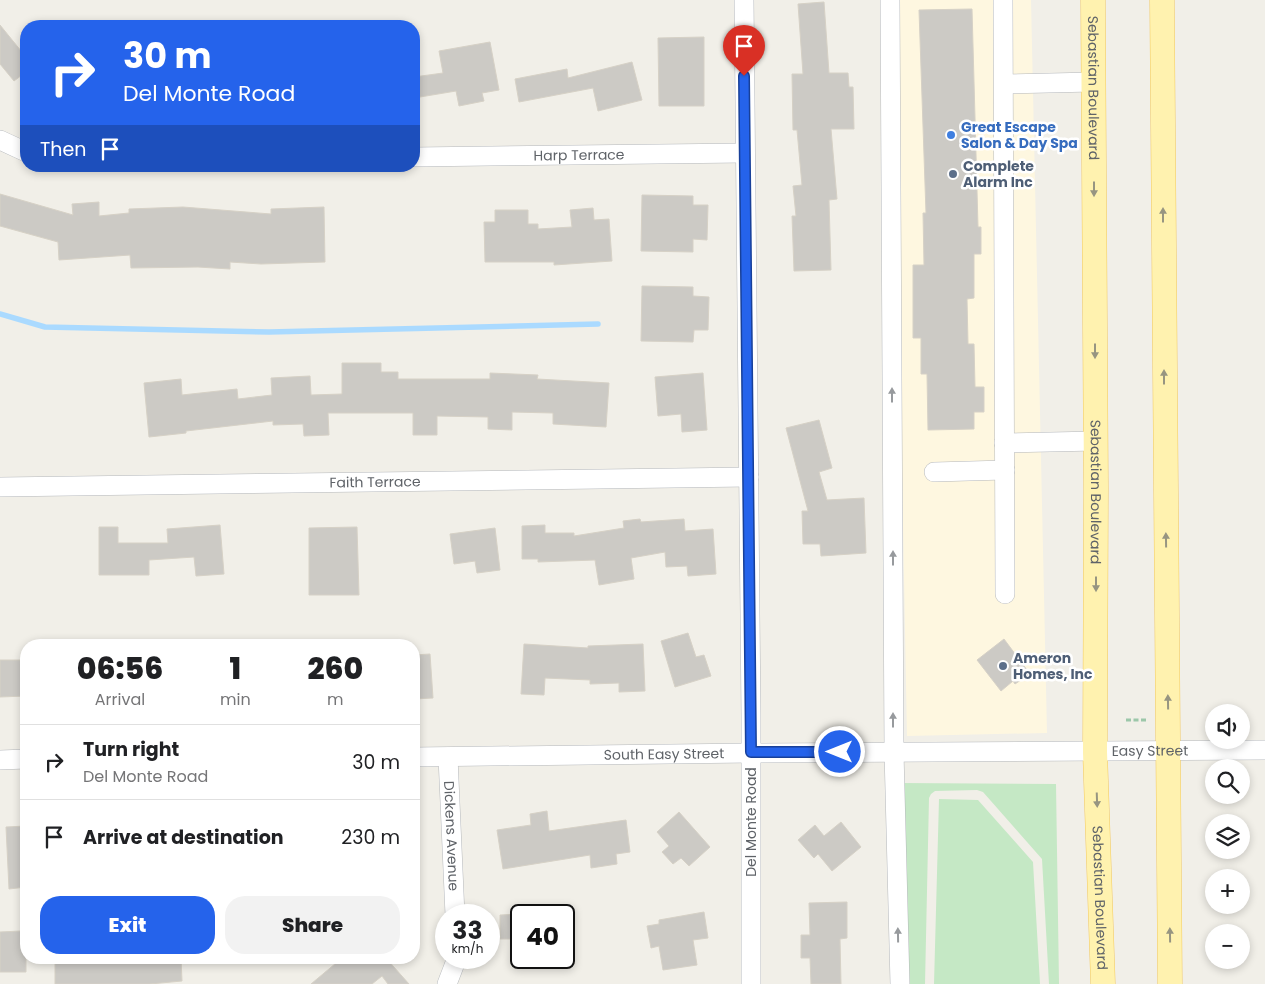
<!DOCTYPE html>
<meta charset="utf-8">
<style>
:root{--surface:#fff;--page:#f2f2f2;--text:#202124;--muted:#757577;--line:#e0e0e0;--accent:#2563eb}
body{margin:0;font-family:Poppins,sans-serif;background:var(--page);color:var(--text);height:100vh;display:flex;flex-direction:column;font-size:19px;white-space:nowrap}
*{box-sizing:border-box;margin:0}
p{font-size:16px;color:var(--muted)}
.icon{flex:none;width:28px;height:28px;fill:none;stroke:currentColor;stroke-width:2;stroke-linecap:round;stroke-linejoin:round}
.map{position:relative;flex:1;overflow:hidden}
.side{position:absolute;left:20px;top:639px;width:400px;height:325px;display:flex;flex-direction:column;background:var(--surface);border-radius:20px;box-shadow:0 2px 8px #0003}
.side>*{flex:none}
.hud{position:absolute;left:20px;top:20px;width:400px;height:152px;border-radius:20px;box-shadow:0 2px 8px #0003;background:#2563eb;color:#fff;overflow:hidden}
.tools{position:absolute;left:1205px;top:704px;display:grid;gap:10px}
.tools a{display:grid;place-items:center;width:45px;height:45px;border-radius:50%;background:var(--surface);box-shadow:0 2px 8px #0003;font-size:25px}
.speed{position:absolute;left:435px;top:904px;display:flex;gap:10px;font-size:25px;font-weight:700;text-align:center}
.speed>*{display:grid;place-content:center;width:65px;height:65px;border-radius:50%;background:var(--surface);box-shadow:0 2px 8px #0003;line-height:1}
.speed small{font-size:12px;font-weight:400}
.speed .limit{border:2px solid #111;border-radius:8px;background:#fff;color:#111}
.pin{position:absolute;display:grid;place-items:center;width:42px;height:42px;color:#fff;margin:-51px -21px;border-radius:50% 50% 50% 0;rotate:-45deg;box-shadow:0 0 5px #0007}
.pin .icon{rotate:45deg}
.me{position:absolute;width:55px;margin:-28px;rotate:270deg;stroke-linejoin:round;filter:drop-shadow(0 0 4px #0008)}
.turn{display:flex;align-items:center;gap:18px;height:105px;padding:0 20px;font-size:22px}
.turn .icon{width:65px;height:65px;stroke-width:2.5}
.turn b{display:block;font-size:35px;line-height:42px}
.then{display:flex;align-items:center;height:48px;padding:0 20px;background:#0003;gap:10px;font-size:19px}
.eta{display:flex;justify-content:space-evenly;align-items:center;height:85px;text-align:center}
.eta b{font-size:30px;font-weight:800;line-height:35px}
.cta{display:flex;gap:10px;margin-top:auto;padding:10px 20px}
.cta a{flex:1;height:58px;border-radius:20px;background:var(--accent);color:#fff;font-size:20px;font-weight:800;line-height:58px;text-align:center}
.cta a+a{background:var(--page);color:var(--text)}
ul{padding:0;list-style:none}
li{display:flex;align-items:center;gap:15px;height:75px;padding:0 20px;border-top:1px solid var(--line)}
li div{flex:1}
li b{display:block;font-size:19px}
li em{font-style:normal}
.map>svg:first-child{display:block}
.commercial{fill:#fef7e0}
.green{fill:#c5e8c5}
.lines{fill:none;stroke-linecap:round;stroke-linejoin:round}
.stream{stroke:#aadaff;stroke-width:5.5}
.building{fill:#cccac5;stroke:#d6d1c6}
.minor-casing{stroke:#b5b8bc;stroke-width:20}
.major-casing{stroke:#f2c960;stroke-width:25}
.path{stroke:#9cc7a9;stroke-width:3;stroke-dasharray:5 2.5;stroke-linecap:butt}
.minor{stroke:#fff;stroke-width:19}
.major{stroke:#fff2af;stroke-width:24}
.oneway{fill:#979581}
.oneway2{fill:#979a9d}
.route-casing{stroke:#184099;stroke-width:12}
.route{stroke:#2563eb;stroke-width:9}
.shop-dot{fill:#3f7fe0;stroke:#fff;stroke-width:2}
.service-dot{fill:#5c6f8a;stroke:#fff;stroke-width:2}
.labels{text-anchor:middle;stroke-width:5;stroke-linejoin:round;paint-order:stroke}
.street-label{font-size:14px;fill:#5f6368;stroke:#fff}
.shop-label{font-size:14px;font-weight:bold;fill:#366cbe;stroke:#fff;text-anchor:start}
.service-label{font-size:14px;font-weight:bold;fill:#4e5e75;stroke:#fff;text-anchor:start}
</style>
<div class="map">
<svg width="1265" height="984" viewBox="0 0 1265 984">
<rect width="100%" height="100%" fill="#f1efe8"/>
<!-- commercial -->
<path class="commercial" d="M895,0H1031L1047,733L907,736L897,207Z"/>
<!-- green -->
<path class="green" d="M898,783L1056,784L1059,984H1049L1042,859L983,792L977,790L935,791L931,794L929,798L925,984H901Z
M939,799L978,800L1033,862L1040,984H934Z"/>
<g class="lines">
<!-- stream -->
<path class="stream" d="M0,314L45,327L269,332L598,324"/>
</g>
<!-- building -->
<path class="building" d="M824,2L829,73H848L849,87H853L854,129H831L837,199L829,200L831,270L794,271L792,216H796L793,186L802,185L797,130H793L792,74H803L798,4Z
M972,9L978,227H981V254H974V298L967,299L968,344H974L975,387H984V412H974V429L928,430L927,374H921V338H913V265H924L923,213H926L919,10Z
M0,25L26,57V72L14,81L0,64Z
M704,37V106H659L658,38Z
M490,42L499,90L482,93L484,101L459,106L456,91L414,98V77L443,73L439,51Z
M632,62L642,100L598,111L593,88L519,102L515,79L567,69L568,78Z
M0,194L73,215L72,204L99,202V216L129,213V209L183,207L271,214V209L324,207L325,262L261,264L230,262V269L198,267L131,268L130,255L59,260L58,242L0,226Z
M642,195L693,196V205H708L707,240L693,239V252L641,251Z
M593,208L594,220L609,219L612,261L554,265V262H485L484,222H495V210H528V224H538V229L572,227L570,210Z
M642,286L693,287V296L709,297L708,330H694L693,342L641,341Z
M342,363H381V372H398V379H490V373L538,375L537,379L609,383L606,427L553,424V413L512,412V430L488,429V417L437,416V435H413V413H328L329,435L304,436L303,424L273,425V421L186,431V433L149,437L144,383L181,379L182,395L237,389L238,399L272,395L271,378L310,376L311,395L342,394Z
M703,373L707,430L682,432L681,414L658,416L655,377Z
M819,420L832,468L819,472L827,500L864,498L866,553L821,556L820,544H803L802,511H808L786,428Z
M640,519L641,522L684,519L685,531L713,529L716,574L688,576L687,566L666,567L665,552L631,558L634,579L599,585L595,560L538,562V559H522V526L545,525V533H574V536L624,528L623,521Z
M220,525L224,574L196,576L194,557L149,560V575H99V527H118V543H168L167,529Z
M357,527L359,595H309V528Z
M495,528L500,570L477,573L475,561L454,564L450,534Z
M688,633L696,657L704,655L711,676L675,687L661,641Z
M1004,639L1030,674L1015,684L1013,681L1001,691L977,660Z
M524,644L588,648V646L643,644L645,691L619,692V683L590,684V680L545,678L544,695L521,694Z
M430,654L433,698L414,699V655Z
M0,660H26V696L0,697Z
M547,811L549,831L626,820L630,852L616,854L617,864L591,868L590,855L503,869L497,830L531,825L530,814Z
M679,812L710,847L689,866L681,858L673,864L662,852L669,846L657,832Z
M841,822L861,847L832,871L818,854L814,858L798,840L815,825L824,836Z
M26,826V887L9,889L6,827Z
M847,902V938L840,939L841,984H811L810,958H801V935H810L809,903Z
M704,912L708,938L693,940L697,965L663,970L659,946L651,948L647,926L659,924V920Z
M521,914V939H500V915Z
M21,931V942H26V972H0V932Z
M55,958H181L182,981L150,984H55Z
M342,958H386L409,984H388L382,976L372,984H311Z"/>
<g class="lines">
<!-- minor casing -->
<g class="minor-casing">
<g id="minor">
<path d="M744,0L751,716V984"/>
<path d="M890,0L894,752L900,984"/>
<path d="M1003,0L1005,594"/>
<path d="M1004,84L1093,82"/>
<path d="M0,140L26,152"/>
<path id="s1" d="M414,157L744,153"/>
<path d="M1004,443L1096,441"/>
<path d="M934,472L1005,470"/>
<path id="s2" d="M0,487L749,477"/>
<path id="s3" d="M414,757L751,753L1265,750"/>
<path id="s4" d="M448,757L455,915"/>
<path d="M0,760L26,759"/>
<path d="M447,984L457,958"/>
</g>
</g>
<!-- major casing -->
<g class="major-casing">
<g id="major">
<path id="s5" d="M1093,0L1096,488L1095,752L1103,984"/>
<path d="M1162,0L1170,984"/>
</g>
</g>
<!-- path -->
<path class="path" d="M1126,720H1146"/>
<!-- minor -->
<use href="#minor" class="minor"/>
<!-- major -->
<use href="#major" class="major"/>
</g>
<!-- one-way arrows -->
<defs><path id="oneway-solid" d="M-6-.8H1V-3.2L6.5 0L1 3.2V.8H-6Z" transform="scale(1.25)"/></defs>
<g class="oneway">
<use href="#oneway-solid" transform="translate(1094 189) rotate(90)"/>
<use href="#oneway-solid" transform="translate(1163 215) rotate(-90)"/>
<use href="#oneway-solid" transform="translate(1095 351) rotate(90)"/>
<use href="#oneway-solid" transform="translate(1164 377) rotate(-90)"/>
<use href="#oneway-solid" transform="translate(1166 540) rotate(-91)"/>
<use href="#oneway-solid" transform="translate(1096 584) rotate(90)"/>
<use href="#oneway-solid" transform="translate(1168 702) rotate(-91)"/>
<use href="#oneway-solid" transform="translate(1097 800) rotate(88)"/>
<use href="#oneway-solid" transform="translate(1170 935) rotate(-91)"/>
</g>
<g class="oneway2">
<use href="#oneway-solid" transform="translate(892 395) rotate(-90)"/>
<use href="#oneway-solid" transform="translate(893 558) rotate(-90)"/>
<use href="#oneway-solid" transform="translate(893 720) rotate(-90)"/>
<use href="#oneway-solid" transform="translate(898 935) rotate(-91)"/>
</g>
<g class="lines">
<!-- route casing -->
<g class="route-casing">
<path id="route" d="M744,76L751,752H840"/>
</g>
<!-- route -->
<use href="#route" class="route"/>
</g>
<!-- markers -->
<circle class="shop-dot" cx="951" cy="135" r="5"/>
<g class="service-dot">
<circle cx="953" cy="174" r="5"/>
<circle cx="1003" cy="666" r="5"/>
</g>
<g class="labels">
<!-- street labels -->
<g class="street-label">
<text dy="5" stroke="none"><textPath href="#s5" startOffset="88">Sebastian Boulevard</textPath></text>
<text dy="5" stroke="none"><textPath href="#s1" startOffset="165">Harp Terrace</textPath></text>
<text dy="5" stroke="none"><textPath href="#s2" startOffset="375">Faith Terrace</textPath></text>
<text dy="5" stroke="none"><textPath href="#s5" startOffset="492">Sebastian Boulevard</textPath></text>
<text dy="5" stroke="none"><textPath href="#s3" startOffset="736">Easy Street</textPath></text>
<text dy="5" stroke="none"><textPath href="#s3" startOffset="250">South Easy Street</textPath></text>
<text transform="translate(751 822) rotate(-90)" y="5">Del Monte Road</text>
<text dy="5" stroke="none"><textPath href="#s4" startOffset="79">Dickens Avenue</textPath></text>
<text dy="5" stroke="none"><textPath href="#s5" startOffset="898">Sebastian Boulevard</textPath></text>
</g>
<!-- shop labels -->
<g class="shop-label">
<text x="961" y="132">Great Escape<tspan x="961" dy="16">Salon &amp; Day Spa</tspan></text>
</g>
<!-- service labels -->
<g class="service-label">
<text x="963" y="171">Complete<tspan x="963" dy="16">Alarm Inc</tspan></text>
<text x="1013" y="663">Ameron<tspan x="1013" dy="16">Homes, Inc</tspan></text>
</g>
</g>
</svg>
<div class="tools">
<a><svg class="icon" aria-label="sound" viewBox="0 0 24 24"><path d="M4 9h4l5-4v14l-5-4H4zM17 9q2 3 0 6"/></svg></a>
<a><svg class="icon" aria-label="search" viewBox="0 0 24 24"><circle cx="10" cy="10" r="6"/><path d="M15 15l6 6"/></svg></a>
<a><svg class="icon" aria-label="layers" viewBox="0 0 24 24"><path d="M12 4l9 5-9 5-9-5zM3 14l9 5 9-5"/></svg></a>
<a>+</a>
<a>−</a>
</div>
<div class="speed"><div>33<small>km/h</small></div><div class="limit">40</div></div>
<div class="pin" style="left:744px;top:76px;background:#d93025"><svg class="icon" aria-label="arrive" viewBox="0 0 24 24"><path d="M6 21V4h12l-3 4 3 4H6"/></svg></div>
<svg class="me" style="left:840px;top:752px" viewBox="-20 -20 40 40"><circle r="17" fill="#2563eb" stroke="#fff" stroke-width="3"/><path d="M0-11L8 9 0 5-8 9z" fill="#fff"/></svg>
<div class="hud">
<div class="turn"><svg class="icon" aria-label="right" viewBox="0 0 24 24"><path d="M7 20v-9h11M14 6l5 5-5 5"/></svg><div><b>30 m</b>Del Monte Road</div></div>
<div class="then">Then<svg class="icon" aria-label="arrive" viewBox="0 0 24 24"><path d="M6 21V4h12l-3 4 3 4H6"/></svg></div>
</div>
<section class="side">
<div class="eta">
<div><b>06:56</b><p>Arrival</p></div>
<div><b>1</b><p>min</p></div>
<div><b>260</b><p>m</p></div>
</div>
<ul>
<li><svg class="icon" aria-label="right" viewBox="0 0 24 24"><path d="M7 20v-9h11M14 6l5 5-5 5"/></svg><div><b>Turn right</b><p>Del Monte Road</p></div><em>30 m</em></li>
<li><svg class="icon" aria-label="arrive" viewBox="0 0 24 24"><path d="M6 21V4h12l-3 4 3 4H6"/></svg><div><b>Arrive at destination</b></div><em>230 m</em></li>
</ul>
<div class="cta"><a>Exit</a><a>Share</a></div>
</section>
</div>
